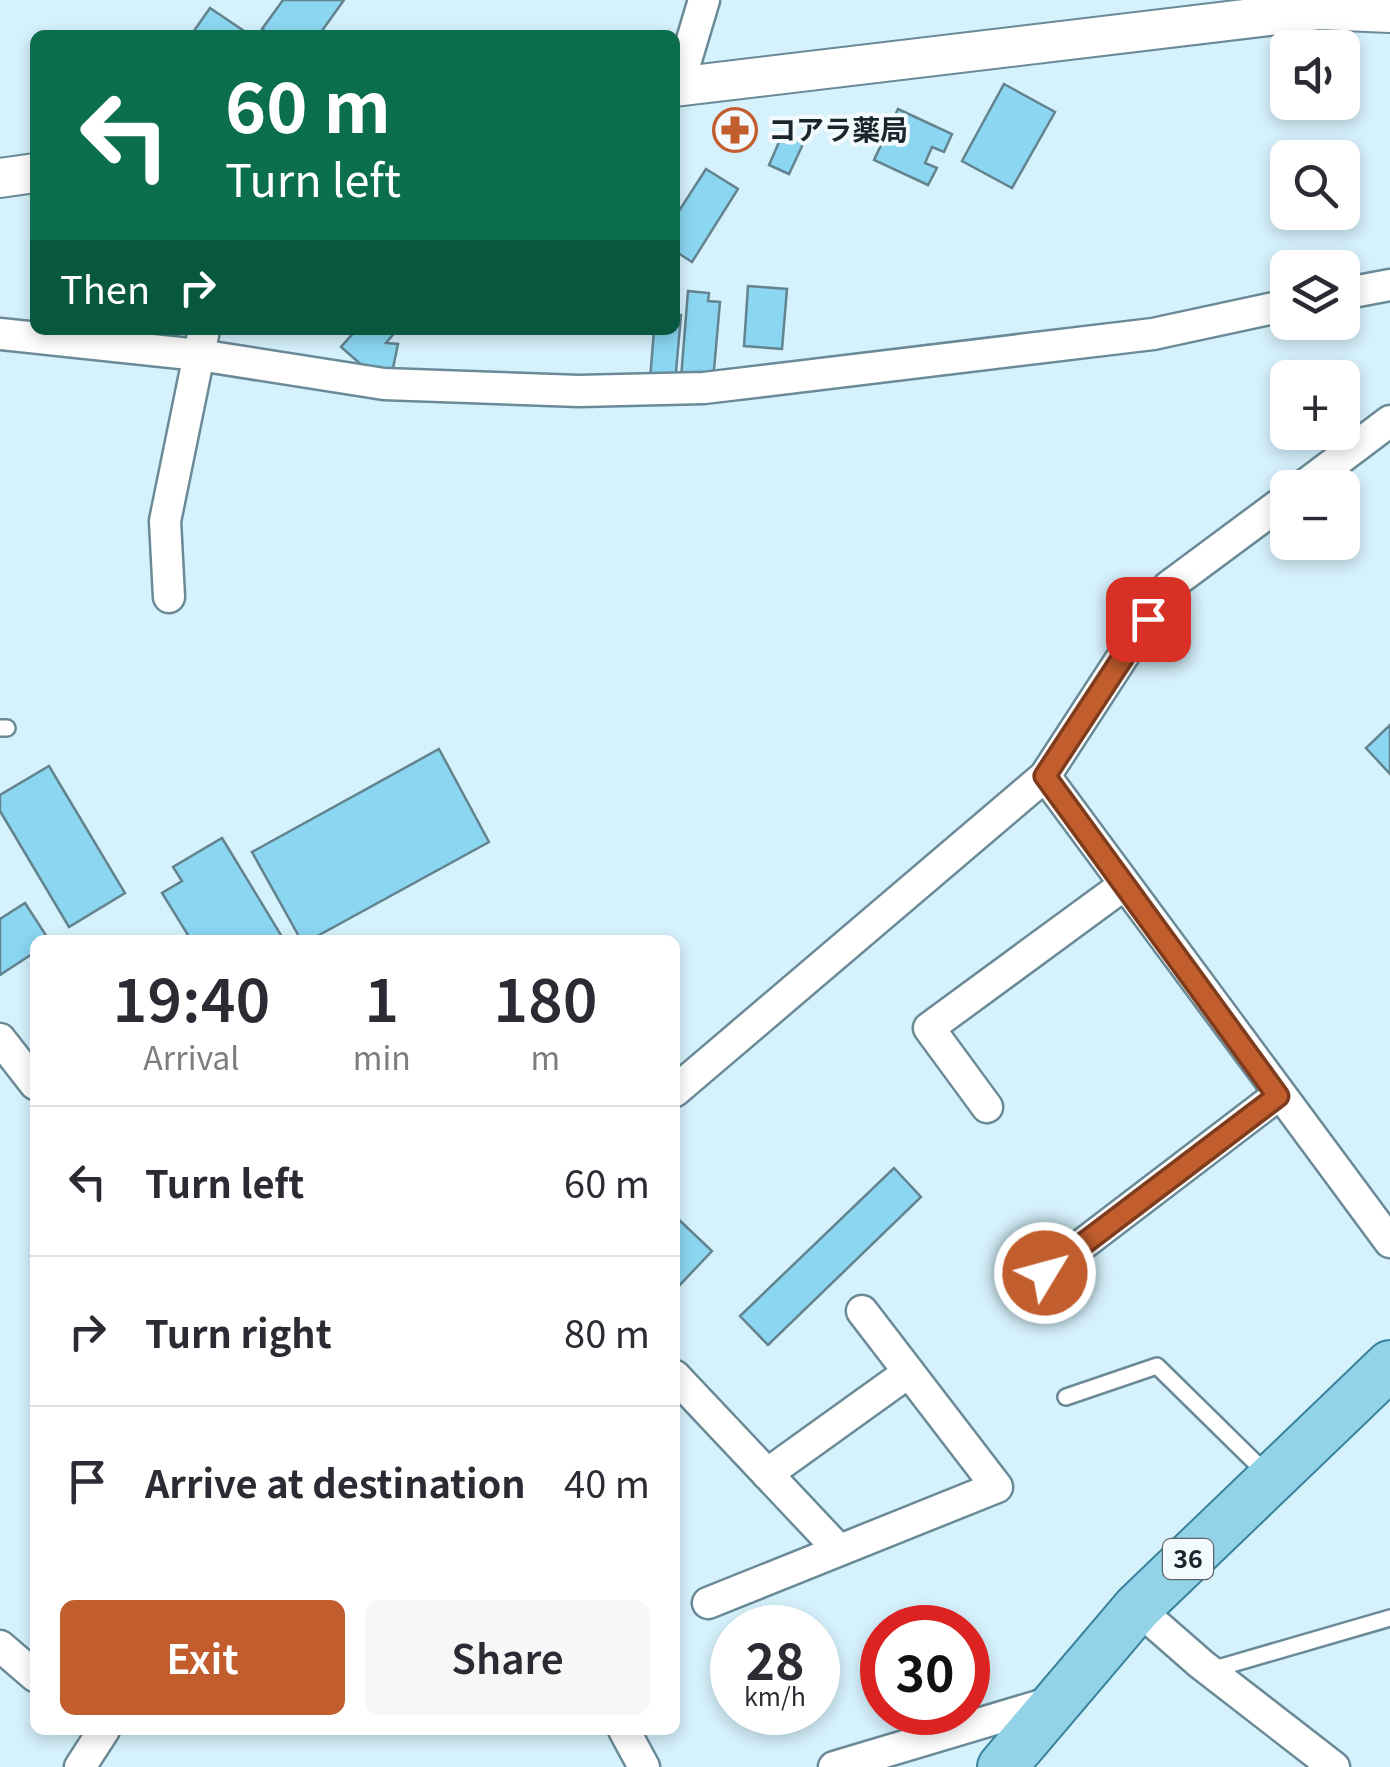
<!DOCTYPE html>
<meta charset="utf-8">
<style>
:root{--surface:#fff;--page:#f7f7f7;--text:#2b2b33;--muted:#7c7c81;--line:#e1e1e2;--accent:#c25d2d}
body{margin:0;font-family:Georgia,"Noto Sans JP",serif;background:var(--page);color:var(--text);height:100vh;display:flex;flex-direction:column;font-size:38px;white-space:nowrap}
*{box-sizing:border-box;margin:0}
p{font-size:32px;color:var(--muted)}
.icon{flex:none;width:55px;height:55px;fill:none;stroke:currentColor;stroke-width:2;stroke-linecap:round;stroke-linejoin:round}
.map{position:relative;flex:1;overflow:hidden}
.sheet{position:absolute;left:30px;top:935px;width:650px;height:800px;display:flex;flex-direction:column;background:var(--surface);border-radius:15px;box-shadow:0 5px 15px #0003}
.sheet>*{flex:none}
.guide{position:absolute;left:30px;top:30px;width:650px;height:305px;border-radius:15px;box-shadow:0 5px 15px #0003;background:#0b6e4f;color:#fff;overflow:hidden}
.buttons{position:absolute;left:1270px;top:30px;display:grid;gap:20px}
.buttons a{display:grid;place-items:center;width:90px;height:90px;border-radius:15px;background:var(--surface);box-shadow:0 5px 15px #0003;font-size:50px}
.speed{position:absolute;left:710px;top:1605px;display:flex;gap:20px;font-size:50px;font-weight:700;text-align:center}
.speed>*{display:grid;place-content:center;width:130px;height:130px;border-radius:50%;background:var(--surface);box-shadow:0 5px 15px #0003;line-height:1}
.speed small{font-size:25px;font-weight:400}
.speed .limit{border:15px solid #d22;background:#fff;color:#111}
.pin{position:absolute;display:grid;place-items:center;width:85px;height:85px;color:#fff;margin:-42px;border-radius:20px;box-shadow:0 5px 15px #0006}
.me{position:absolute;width:110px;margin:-55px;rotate:53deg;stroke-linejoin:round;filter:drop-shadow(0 0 8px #0008)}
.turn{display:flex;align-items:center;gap:35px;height:210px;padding:0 30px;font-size:45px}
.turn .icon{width:130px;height:130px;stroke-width:2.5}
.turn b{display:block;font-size:70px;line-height:85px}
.then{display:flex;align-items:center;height:95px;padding:0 30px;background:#0003;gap:20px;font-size:38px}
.eta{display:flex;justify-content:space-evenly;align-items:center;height:170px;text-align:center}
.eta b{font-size:60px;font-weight:600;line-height:70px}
.action{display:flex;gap:20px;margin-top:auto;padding:20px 30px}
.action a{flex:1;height:115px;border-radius:15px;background:var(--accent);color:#fff;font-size:40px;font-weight:600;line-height:115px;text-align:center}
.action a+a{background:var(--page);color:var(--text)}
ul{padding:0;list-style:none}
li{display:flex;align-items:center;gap:30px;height:150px;padding:0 30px;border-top:2px solid var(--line)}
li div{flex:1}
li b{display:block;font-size:38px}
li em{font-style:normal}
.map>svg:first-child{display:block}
.building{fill:#8bd6f1;stroke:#63838f;stroke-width:2.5}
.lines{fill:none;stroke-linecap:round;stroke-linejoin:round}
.service-casing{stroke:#698a96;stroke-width:20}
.minor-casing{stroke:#698a96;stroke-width:35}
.tertiary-casing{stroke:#698a96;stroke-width:42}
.primary-casing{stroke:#38839b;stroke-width:52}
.service{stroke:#fff;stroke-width:15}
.minor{stroke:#fff;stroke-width:30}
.tertiary{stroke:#fff;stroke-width:38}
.primary{stroke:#92d3e8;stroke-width:48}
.route-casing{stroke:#7e3c1d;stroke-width:25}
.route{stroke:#c25d2d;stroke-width:18}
.labels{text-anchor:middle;stroke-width:8;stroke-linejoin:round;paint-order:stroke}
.shield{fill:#f3fafd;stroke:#5a6569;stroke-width:2.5}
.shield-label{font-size:25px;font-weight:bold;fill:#18252a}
.poi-label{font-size:28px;font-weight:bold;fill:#18252a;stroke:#f3fafd;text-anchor:start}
</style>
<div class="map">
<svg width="1390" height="1767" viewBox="0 0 1390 1767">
<rect width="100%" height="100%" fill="#d5f1fc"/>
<!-- building -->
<path class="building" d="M283,0H344L319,35H271L262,29Z
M210,8L247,33L246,35H191Z
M1004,84L1055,112L1012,188L962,161Z
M898,109L952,134L944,152L932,147L925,163L937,168L928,185L874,160Z
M783,133L804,142L789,174L769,165Z
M706,169L738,189L692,262L675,251V217Z
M748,286L787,289L782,349L744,346Z
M688,291L709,293L708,301L720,302L713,381L681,378Z
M675,314L681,315L675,383L650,380L654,330H675Z
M356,330H397L386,343L398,344L392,373L365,368L341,347Z
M1390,725V774L1366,748Z
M439,749L489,842L310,940H301L252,852Z
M49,766L125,893L69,927L0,811V795Z
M222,838L284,940H191L162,893L182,881L173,867Z
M25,903L49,940H35V952L0,975V919Z
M894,1168L921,1197L768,1345L740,1316Z
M675,1216L712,1251L675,1290Z"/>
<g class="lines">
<!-- service casing -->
<g class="service-casing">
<path id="service" d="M0,728H7
M1066,1397L1157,1366L1269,1476
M1211,1670L1390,1618"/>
</g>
<!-- minor casing -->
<g class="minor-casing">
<path id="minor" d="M678,87L704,0
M1342,294L1390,285
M0,334L199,355L384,384L579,391L704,388L1153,334L1288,305
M1301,488L1390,421
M169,597L165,521L204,330
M1045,776L1390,1242
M0,1039L35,1084
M675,1091L1045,776L1168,587L1288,498
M987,1107L929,1028L1124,885
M1045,1273L1277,1096
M675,1376L838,1549
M767,1474L909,1372
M708,1603L997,1487L862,1311
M1137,1608L1201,1664L1334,1767
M0,1646L35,1676
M624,1730L644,1767
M80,1767L104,1730
M834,1767L1055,1701"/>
</g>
<!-- tertiary casing -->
<g class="tertiary-casing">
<path id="tertiary" d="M675,87L1320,10L1390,13
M0,178L35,173"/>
</g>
<!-- primary casing -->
<g class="primary-casing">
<path id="primary" d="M1002,1767L1137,1608L1390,1365"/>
</g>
<!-- service -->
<use href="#service" class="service"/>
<!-- minor -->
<use href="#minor" class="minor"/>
<!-- tertiary -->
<use href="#tertiary" class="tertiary"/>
<!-- primary -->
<use href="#primary" class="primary"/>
</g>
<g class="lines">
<!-- route casing -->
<g class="route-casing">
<path id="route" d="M1045,1273L1278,1096L1045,776L1148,619"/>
</g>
<!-- route -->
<use href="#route" class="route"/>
</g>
<!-- icons -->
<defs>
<g id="pharmacy-ring" transform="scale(2.25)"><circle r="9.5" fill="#f3fafd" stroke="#c25d2d" stroke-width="1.5"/><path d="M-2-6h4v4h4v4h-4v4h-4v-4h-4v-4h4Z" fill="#c25d2d"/></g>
</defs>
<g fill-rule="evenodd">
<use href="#pharmacy-ring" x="735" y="130"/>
</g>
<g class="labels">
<!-- shield labels -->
<rect class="shield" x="1163" y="1539" width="50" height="40" rx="8"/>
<g class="shield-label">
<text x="1188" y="1568">36</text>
</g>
<!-- poi labels -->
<g class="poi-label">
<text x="768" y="140">コアラ薬局</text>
</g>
</g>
</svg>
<div class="buttons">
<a><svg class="icon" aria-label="sound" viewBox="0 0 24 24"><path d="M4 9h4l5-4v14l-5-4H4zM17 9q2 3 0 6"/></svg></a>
<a><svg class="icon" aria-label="search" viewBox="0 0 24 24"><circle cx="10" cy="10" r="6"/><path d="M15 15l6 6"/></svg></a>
<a><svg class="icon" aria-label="layers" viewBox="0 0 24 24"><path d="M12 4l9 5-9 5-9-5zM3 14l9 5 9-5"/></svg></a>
<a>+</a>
<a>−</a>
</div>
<div class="speed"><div>28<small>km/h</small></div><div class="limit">30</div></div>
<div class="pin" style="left:1148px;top:619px;background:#d93025"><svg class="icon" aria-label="arrive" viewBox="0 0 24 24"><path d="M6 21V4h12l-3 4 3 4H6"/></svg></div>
<svg class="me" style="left:1045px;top:1273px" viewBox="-20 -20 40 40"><circle r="17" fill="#c25d2d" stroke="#fff" stroke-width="3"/><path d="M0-11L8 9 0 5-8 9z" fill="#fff"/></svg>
<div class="guide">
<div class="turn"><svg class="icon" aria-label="left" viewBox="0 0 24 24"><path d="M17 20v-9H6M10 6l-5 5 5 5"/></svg><div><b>60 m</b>Turn left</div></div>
<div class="then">Then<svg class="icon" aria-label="right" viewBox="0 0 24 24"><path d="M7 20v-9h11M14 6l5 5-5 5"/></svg></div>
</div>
<section class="sheet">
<div class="eta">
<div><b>19:40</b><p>Arrival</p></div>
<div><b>1</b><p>min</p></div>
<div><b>180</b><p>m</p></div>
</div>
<ul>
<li><svg class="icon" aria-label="left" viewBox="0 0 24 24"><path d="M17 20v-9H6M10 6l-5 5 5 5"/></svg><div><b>Turn left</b></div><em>60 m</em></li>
<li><svg class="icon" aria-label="right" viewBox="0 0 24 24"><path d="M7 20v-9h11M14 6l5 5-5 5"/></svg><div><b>Turn right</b></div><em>80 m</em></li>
<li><svg class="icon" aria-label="arrive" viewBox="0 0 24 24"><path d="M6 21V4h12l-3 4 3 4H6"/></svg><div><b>Arrive at destination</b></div><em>40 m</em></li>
</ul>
<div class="action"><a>Exit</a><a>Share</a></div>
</section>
</div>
